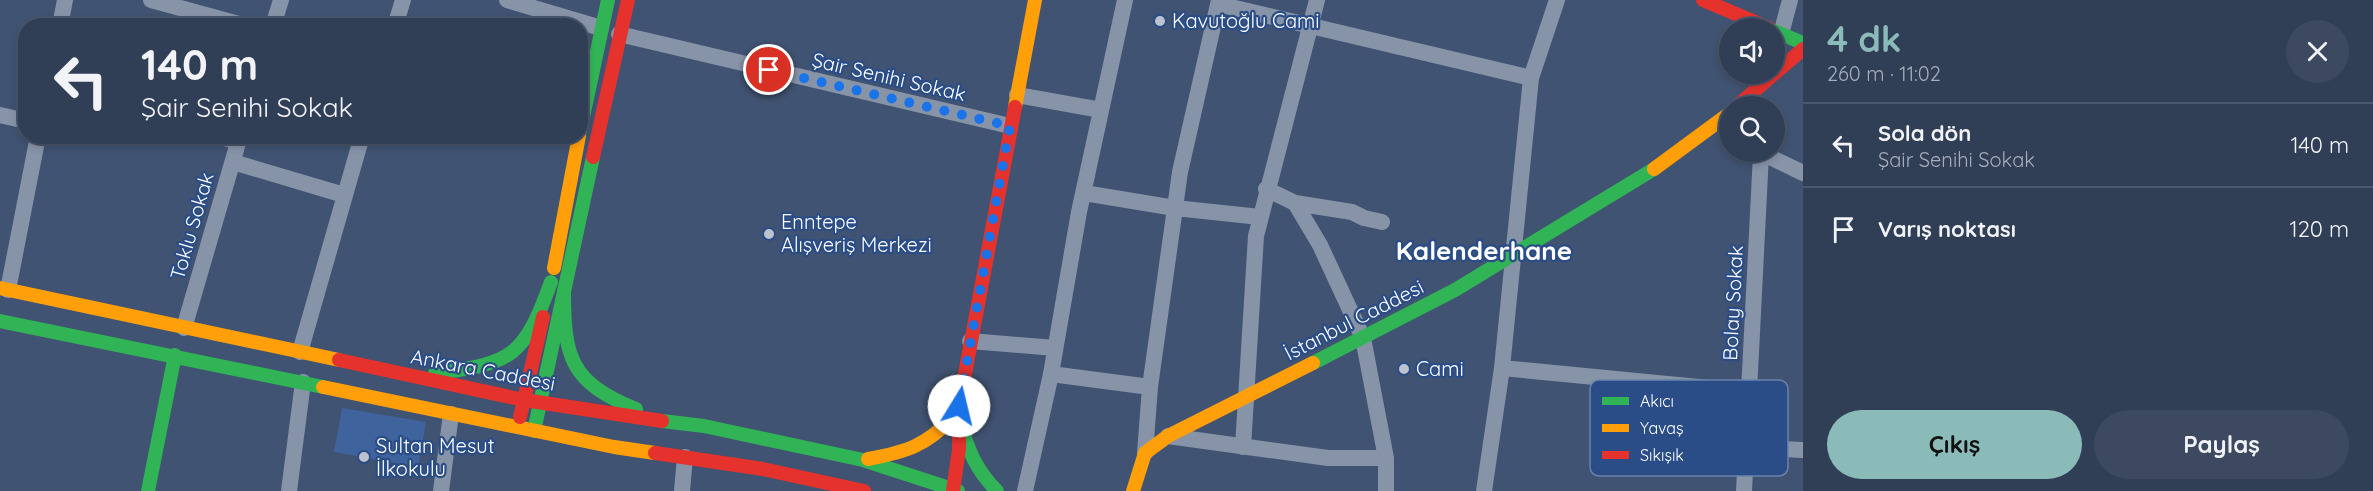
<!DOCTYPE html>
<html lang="tr">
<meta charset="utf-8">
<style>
:root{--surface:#303e56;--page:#3c4960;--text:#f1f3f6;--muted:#a8aeb9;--line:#4b576c;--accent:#8bbbb9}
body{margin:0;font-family:Quicksand,sans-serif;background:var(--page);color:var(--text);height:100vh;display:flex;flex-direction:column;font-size:22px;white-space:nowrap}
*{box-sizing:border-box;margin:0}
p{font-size:20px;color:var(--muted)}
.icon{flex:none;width:33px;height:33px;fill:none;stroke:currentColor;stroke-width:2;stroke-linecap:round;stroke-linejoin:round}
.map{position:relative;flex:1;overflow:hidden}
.side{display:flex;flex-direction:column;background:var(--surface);width:570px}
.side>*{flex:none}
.banner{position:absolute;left:18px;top:18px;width:570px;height:126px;border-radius:24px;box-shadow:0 3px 9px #0003,0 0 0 2px var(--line);background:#303e56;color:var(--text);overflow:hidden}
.controls{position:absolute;left:1719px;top:18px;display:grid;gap:12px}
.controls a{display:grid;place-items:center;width:66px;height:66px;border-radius:50%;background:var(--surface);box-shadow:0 3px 9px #0003,0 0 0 2px var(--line);font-size:30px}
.pin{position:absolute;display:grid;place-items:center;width:51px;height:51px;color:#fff;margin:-26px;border:3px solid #fff;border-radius:50%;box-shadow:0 2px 6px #0007}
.me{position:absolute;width:66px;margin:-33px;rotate:9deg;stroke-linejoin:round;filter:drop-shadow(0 0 4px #0008)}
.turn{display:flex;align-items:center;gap:21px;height:126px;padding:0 24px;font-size:27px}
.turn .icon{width:78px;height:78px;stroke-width:2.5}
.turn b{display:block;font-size:42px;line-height:51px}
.round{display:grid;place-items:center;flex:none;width:63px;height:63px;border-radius:32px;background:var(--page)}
.headline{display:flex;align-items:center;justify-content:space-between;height:102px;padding:0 24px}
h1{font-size:36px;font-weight:800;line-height:45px;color:var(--accent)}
.button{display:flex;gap:12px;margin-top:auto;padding:12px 24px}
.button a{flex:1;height:69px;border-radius:36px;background:var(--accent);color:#111;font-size:24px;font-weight:800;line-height:69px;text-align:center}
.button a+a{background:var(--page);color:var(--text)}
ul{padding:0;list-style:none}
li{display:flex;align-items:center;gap:18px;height:84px;padding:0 24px;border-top:2px solid var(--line)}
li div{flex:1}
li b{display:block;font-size:22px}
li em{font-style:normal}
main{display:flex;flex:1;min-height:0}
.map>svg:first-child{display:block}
.green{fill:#3f639d}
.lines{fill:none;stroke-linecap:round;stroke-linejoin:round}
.street{stroke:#8794a8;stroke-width:16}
.fast{stroke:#30b455;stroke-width:14}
.slow{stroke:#ff9f0a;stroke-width:14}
.jam{stroke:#e5322d;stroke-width:14}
.route{stroke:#1a73e8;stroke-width:10;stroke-dasharray:0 18}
.poi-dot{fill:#bcc3ce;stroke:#2a4d88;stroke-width:2}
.labels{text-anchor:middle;stroke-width:4.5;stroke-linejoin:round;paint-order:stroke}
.poi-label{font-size:20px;fill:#fff;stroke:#2a4d88;text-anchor:start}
.street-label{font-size:20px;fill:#fff;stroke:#2a4d88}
.district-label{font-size:26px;font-weight:bold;fill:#fff;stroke:#2a4d88}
.key{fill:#2a4d88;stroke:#6a82ac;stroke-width:1.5}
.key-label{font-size:16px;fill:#fff}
</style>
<main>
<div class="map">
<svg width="1803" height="491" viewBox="0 0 1803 491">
<rect width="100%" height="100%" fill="#405372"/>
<!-- green -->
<path class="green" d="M342,408L426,422L418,467L334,452Z"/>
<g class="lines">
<!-- street -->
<path class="street" d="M151,0L246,26
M507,0L601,28
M1218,4L1531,78
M60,26L65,0
M273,26L281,0
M395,26L403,0
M619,34L1010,126
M1781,34L1790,0
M1017,95L1101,110
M0,115L26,121
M219,136L238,142
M1760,152L1803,173
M233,162L344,195
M1266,189L1295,203L1320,245L1363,338L1386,458V491
M1084,193L1175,208L1260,217
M1295,203L1352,212L1364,218L1382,222
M8,290L38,136
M184,328L240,136
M970,341L1055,348
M300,352L362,136
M1502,368L1750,392
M1051,374L1150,387
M1168,436L1328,458H1386
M1243,447L1256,236L1317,0
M1746,447L1803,450
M1145,453L1150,387L1180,172L1219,0
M289,491L303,382
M441,491L451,414
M682,491L685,457
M1025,491L1051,374L1079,212L1125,0
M1484,491L1502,368L1531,78L1557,0
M1744,491L1761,154"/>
<!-- fast -->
<path class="fast" d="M1774,31L1803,43
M580,131L608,0
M564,290C564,358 570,382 636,409
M0,321L323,387
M1313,363L1455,290L1654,169
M435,373C513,364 524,356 551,282
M662,421L704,426L863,460L958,491
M961,424C968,451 977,471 997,491
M534,431L593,157
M148,491L175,355"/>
<!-- slow -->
<path class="slow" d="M1015,107L1035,0
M1654,169L1730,113
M554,268L579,136
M0,288L339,360
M323,387L614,447L655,453
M868,459C906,452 926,446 953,417
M1133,491L1145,453L1168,436L1313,363"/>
<!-- jam -->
<path class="jam" d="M1703,0L1769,28
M1737,106L1803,49
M593,157L628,0
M339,360L524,400L662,421
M520,417L543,317
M655,453L763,469L864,491
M953,491L959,449V406L1015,107"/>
</g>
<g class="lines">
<!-- route -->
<path class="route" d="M769,70L1010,126L959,406"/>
</g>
<!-- markers -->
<g class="poi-dot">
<circle cx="1160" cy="21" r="6"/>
<circle cx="769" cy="234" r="6"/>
<circle cx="1404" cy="369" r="6"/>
<circle cx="364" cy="457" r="6"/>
</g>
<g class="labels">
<!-- poi labels -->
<g class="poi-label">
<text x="1172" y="28">Kavutoğlu Cami</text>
<text x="781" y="229">Enntepe<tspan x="781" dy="23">Alışveriş Merkezi</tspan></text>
<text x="1416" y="376">Cami</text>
<text x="376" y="453">Sultan Mesut<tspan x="376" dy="23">İlkokulu</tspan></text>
</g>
<!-- street labels -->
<g class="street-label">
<text transform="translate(889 77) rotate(13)" y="7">Şair Senihi Sokak</text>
<text transform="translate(192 226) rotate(-74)" y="7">Toklu Sokak</text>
<text transform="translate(1733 303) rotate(-87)" y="7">Bolay Sokak</text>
<text transform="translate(1354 320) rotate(-27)" y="7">İstanbul Caddesi</text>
<text transform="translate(483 370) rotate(11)" y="7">Ankara Caddesi</text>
</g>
<!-- district labels -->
<g class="district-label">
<text x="1484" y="260">Kalenderhane</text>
</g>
</g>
<!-- legend -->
<rect x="1590" y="380" width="198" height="96" rx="9" class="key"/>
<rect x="1602" y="397" width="27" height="8" fill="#30b455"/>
<rect x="1602" y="424" width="27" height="8" fill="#ff9f0a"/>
<rect x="1602" y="451" width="27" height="8" fill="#e5322d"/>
<g class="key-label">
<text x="1640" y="407">Akıcı</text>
<text x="1640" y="434">Yavaş</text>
<text x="1640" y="461">Sıkışık</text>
</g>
</svg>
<div class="controls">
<a><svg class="icon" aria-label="sound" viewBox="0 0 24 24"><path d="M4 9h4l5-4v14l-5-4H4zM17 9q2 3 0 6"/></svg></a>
<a><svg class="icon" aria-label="search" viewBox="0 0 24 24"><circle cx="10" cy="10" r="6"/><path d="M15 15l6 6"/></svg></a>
</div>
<div class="pin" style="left:769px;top:70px;background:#d93025"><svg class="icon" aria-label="arrive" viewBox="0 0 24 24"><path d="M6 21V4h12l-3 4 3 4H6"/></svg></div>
<svg class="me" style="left:959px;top:406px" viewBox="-20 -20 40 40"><circle r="19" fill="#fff"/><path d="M0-13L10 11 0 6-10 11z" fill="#1a73e8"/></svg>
<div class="banner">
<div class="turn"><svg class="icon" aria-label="left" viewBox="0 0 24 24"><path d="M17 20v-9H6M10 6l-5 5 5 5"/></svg><div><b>140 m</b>Şair Senihi Sokak</div></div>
</div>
</div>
<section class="side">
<div class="headline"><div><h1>4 dk</h1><p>260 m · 11:02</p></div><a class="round"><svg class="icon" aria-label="close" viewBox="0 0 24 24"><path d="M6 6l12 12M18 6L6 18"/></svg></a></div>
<ul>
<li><svg class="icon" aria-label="left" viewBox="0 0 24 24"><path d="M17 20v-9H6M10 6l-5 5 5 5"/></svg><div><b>Sola dön</b><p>Şair Senihi Sokak</p></div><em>140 m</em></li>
<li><svg class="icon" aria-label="arrive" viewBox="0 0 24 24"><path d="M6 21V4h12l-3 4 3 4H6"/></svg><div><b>Varış noktası</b></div><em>120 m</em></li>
</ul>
<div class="button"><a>Çıkış</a><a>Paylaş</a></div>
</section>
</main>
